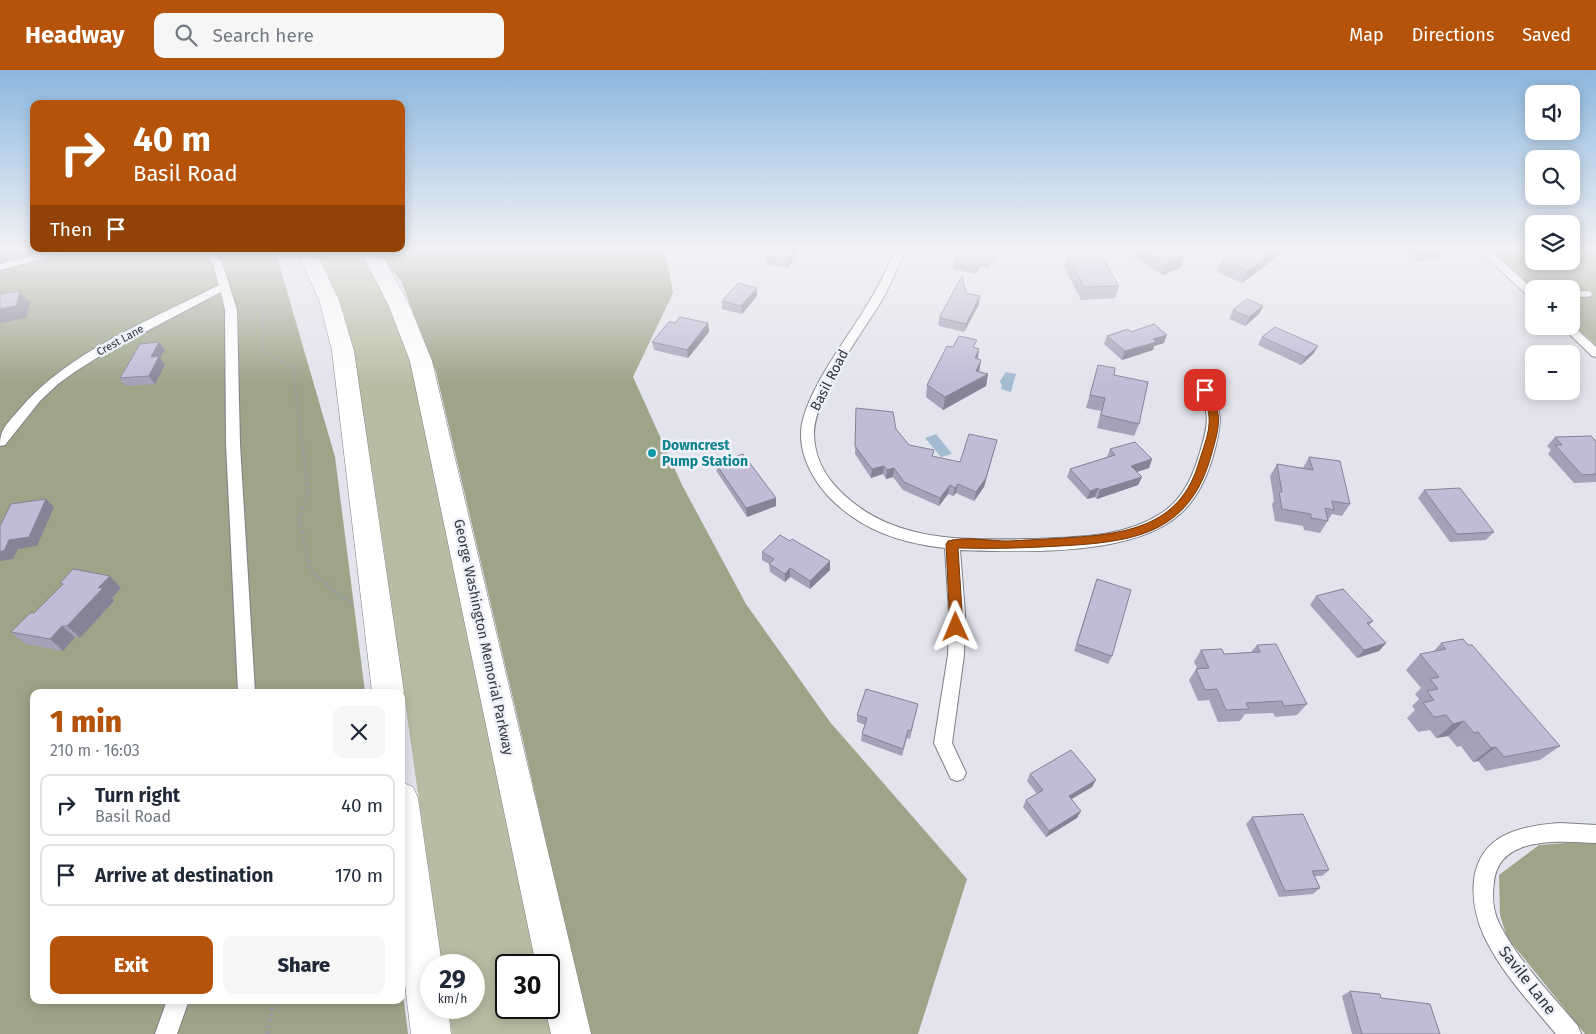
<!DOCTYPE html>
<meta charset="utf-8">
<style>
:root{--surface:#fff;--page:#f6f6f7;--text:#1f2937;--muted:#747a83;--line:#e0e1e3;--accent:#b45309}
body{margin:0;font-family:"Fira Sans",sans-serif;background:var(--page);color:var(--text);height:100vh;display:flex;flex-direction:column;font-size:19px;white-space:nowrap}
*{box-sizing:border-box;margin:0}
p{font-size:16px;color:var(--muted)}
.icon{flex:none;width:28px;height:28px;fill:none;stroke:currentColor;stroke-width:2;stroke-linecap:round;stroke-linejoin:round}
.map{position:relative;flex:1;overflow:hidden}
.sheet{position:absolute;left:30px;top:619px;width:375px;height:315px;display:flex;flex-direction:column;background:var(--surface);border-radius:10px;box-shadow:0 2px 12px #0003}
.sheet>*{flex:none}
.top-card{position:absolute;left:30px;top:30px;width:375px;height:152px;border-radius:10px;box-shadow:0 2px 12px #0003;background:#b45309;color:#fff;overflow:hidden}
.buttons{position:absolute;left:1525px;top:15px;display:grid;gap:10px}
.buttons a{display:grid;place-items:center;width:55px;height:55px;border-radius:10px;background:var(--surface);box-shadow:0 2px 12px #0003;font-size:25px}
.speed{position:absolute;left:420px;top:884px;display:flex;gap:10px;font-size:25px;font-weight:700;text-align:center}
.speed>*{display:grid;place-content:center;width:65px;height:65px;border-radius:50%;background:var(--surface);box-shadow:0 2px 12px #0003;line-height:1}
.speed small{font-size:12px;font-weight:400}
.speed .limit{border:2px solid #111;border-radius:8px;background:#fff;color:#111}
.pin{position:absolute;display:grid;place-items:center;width:42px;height:42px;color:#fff;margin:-21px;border-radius:10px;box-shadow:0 2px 8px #0006}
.me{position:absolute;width:55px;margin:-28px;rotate:359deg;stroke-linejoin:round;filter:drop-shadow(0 0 4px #0008)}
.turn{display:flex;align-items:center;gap:18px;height:105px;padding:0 20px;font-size:22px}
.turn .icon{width:65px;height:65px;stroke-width:2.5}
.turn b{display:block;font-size:35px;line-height:42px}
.then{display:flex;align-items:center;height:48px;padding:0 20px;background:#0003;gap:10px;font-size:19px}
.round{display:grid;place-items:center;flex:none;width:52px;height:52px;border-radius:10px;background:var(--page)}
.overview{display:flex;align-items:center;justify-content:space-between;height:85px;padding:0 20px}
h1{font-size:30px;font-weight:800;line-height:38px;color:var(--accent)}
.button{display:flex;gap:10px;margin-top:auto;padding:10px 20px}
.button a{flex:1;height:58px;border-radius:10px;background:var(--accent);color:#fff;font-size:20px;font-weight:800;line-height:58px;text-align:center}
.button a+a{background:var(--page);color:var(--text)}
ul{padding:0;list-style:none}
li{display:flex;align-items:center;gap:15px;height:62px;margin:0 10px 8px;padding:0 10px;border:2px solid var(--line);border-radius:10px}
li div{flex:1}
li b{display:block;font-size:19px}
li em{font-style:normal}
header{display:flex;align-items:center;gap:30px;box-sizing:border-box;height:70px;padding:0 25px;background:var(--accent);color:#fff}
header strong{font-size:24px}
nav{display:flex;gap:28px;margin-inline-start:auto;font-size:18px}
.search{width:350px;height:45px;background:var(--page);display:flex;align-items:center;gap:12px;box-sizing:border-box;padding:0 18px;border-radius:10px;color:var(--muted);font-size:19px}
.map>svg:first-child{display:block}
.green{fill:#b6bda2}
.forest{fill:#9da488}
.water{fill:#a2bbd0}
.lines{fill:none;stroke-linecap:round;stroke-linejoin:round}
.service-casing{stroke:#7e7f87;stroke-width:7}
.minor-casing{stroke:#7e7f87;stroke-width:2}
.motorway-casing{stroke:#7e7f87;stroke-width:1}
.path-far2{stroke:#9c9da4;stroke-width:2.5;stroke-dasharray:2 2;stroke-linecap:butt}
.path-far1{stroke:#9c9da4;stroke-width:3;stroke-dasharray:2.5 2.5;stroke-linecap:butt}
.path{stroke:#9c9da4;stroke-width:4.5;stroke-dasharray:3 3;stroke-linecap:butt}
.service{stroke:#fff;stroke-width:5.5}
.minor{fill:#fff;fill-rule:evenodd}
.motorway{fill:#fff;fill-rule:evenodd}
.wall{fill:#a5a1b9}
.shaded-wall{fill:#868396}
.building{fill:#c0bbd7;stroke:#868396}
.route{fill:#b45309;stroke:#753606}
.culture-dot{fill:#0f9aa8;stroke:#eff1fa;stroke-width:2}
.labels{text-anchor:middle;stroke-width:5;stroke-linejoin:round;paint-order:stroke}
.far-street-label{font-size:11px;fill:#36363a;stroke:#eff1fa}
.street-label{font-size:14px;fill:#36363a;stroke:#eff1fa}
.culture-label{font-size:14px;font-weight:bold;fill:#0d838f;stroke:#eff1fa;text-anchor:start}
.near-street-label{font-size:16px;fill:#36363a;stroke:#eff1fa}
</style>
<header>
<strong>Headway</strong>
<div class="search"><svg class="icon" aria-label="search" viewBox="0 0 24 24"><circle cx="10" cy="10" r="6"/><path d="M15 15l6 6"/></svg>Search here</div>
<nav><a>Map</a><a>Directions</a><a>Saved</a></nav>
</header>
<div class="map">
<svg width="1596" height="964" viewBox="0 0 1596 964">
<rect width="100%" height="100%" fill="#e2e3ec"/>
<!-- green -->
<path class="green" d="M314,180H360L396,240L421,325L542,895H506V938H549V926L557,964H452L448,938H474V895H442L382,467L355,290L344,244Z"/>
<!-- forest -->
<path class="forest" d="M0,180H275L335,387L365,622H34V930H401V907L408,964H0Z
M376,180H665L673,223L633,307L682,415L746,534L830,652L967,809L918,964H589L524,675L436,302L401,211Z
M1492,180H1534V191H1571V180H1596V275L1571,253V219H1534Z
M1579,772L1596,774V964H1585L1507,867L1500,845L1499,805L1539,775Z"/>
<!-- water -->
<path class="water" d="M1006,302L1016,304L1011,322L1001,319L1002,316L1000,311Z
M936,364L952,384L941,387L925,368Z"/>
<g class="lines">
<!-- service casing -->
<g class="service-casing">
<path id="service" d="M1571,224H1589"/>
</g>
<!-- minor casing -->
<g class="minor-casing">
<path id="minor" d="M53,180H71L70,182L0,200V194Z
M203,180H213L223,195L237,240L240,374L255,622H238L226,374L225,240L221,222L103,284L76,301L58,314L40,331L5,375L0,376C0,359 7,354 18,341C68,281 151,250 219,215L213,195Z
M895,180H905C898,198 890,215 881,232C861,264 815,326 814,363C814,385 824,405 839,420C891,473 962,470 1032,469C1075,467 1122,468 1160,444C1183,430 1193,406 1200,382C1209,353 1211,340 1194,314L1196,311H1204C1225,339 1222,354 1213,386C1207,407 1197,429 1180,444C1133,487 1021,482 960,480L965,543L964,585L952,673L966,703L963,709L957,711L951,709L934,673L948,585L949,543L945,478C900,473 861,460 829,427C813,410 800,386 801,362C803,327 842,275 861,245C874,224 886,203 895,180Z
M1479,180H1490L1534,220V229L1530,228Z
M1571,254L1596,277V287L1592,286L1561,256H1571Z
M1560,753L1596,755V773C1561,771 1499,765 1494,812C1492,825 1493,841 1499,853C1518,891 1551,924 1578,956L1581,964H1556C1530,933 1501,902 1484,866C1476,848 1472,830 1474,810C1480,764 1520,756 1560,753Z
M167,930H189L177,964H155Z"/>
</g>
<!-- motorway casing -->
<g class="motorway-casing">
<path id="motorway" d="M296,180H315L339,230L354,281L404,622L401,627V622H372L332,281L319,230Z
M360,180H379L409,234L432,291L591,964H551L545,938H549V895H536L410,291L388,234Z
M401,712L413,717L418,728L442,895H431V938H448L451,964H411L401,882Z"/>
</g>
<!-- path-far2 -->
<path class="path-far2" d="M237,180L247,190L263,244L262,281L293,298L303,380
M1557,191L1596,204"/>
<!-- path-far1 -->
<path class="path-far1" d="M303,378L308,422L299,449L310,499L341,527L353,533"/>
<!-- path -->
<path class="path" d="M267,964L274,930"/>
<!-- service -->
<use href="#service" class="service"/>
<!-- minor -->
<use href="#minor" class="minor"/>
<!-- motorway -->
<use href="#motorway" class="motorway"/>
</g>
<!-- wall -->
<path class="wall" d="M730,180H752L744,186Z
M798,180L788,198L767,195V187Z
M960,180H997L989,198L979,196L976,204L953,199L955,191Z
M1133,180H1175L1185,186L1180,198L1163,205L1131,186Z
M1236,180H1278L1274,189L1242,213L1217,202L1222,190Z
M1405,180H1443L1445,182L1440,190L1417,191Z
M1067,185L1119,216L1115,228L1081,230L1064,197Z
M757,218V226L742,244L722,239V231Z
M966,223L979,234L964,262L939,256V254H938L940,246Z
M1263,236L1259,244L1245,256L1229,249L1233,240Z
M708,253L709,262L688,288L654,280L652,272Z
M1131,262L1164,273L1154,276L1153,280L1122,290L1104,274L1107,266Z
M1262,267L1318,276L1313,284L1301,295L1258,275Z
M953,277L975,278L979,279L978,289L981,290L979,302L988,304L986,316L943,340L926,327L927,315Z
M165,280L160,288L165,295L155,314L126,316L120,308Z
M1098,295L1114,305L1139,354L1134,366L1097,358L1101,341L1086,338Z
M856,338L896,359L909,375L933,387L960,392L997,370L984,417L974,431L956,423L953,426L948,424L939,436L903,420L893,407L886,409L883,404L871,408L855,384Z
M1555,367L1596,371V412L1574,413L1548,384L1551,380L1547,376Z
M1110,379L1152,389L1149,398L1136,402L1142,407L1138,415L1097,429L1095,427L1087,429L1067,407L1070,399L1107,387Z
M1309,387L1350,434L1342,446L1332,444L1320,463L1304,460L1303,456L1275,451L1272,434L1274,431L1270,406L1277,394L1303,398Z
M716,394L776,436L747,447L717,402Z
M1424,420L1494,462L1486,470L1450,472L1418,428Z
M762,482L830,500L810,519L790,507L785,512L770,502L769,494L762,490Z
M110,506L121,518L112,528L114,531L80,568L75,567L63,581L25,574L11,562L34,543L62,515L60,513Z
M1097,509L1112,586L1108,594L1074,581L1094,517Z
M1316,526L1373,551L1369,555L1386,573L1379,581L1357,588L1310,535Z
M1441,573L1560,676L1540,690L1486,701L1478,691L1473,692L1461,676L1457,677L1448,666L1436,668L1430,660L1418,662L1407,648L1415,640L1412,636L1419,629L1415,624L1421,618L1406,600L1420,584L1433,582Z
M1257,575L1307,634L1297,645L1275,647L1273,643L1245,644L1240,651L1218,652L1209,630L1198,631L1189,610L1196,599L1197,598L1194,592L1201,580L1224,584L1251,582Z
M918,634L910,669L907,668L902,686L861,671L862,664L865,655L857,652V645Z
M1030,704L1092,717L1071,729L1077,748L1046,767L1023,737L1026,730L1037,724L1027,711Z
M1252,747L1329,800L1322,806H1315L1320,818L1313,824L1279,827L1246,754Z
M1350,921L1381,928L1440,964H1352L1342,926Z"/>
<!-- shaded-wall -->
<path class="shaded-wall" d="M744,180H752L744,186Z
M793,180H798L788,198V190Z
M995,180H997L989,198L991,191Z
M1275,180H1278L1274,189L1242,213L1248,201Z
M1185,186L1180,198L1163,205L1167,193Z
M981,189L979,196L976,204L977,196Z
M757,218V226L742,244L741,236Z
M20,221L30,233L26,248L0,253V239Z
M980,226L979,234L964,262L966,254Z
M1263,236L1259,244L1245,256L1249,247Z
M708,253L709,262L688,288L687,280Z
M1167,265L1164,273L1154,276L1153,280L1122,290L1125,281L1153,269Z
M159,272L165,280L160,288L165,295L155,314L149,306L151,287Z
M1318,276L1313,284L1301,295L1306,287Z
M979,279L977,291L975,288Z
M981,290L979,302L988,304L986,316L943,340L945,327L976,301Z
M997,370L984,417L974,431L976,422Z
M1152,389L1149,398L1128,405L1131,396Z
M884,396L883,404L871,408L872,399Z
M894,398L893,407L886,409L887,400Z
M1142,407L1138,415L1097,429L1100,420Z
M958,414L956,423L953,426L955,418Z
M950,415L948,424L939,436L940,428Z
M1098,418L1095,427L1087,429L1090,421Z
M776,428V436L747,447L746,438Z
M46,429L54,437L37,476L18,479L13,489L0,491V481Z
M830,491V500L810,519V511Z
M790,498V507L785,512V504Z
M110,506L121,518L112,528L114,531L80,568L67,556L98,518Z
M62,556L75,567L63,581L50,569Z
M1386,573L1379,581L1357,588L1364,580Z
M1464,651L1448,666L1436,668L1453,654Z
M1496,677L1478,691L1473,692L1491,678Z
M1096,710L1092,717L1065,733L1069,726Z
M1081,741L1077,748L1046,767L1049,761Z"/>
<!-- building -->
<path class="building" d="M771,180H793L788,190L767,187Z
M960,180H995L991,191L981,189L977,196L955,191Z
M1080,180H1098L1119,216L1084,217L1067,185Z
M1146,180H1175L1185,186L1167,193Z
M1236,180H1275L1248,201L1222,190Z
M1419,180H1443L1445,182L1422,183Z
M962,206L966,223L980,226L966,254L940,248L941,246H940Z
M738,213L757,218L741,236L722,231Z
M20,221L16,236L0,239V224Z
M1247,229L1263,236L1249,247L1233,240Z
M680,247L708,253L687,280L652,272L669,252L675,253Z
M1154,254L1167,265L1153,269L1156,272L1125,281L1107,266L1128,259L1131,262Z
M1275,257L1318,276L1306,287L1262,267Z
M959,266L977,270L973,277L979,279L975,288L981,290L976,301L988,304L945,327L927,315L947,276L953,277Z
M159,272L151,287L159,286L149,306L120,308L140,274Z
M1098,295L1115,298L1114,305L1148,312L1139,354L1101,345L1105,328L1090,325Z
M856,338L893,342L896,359L909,375L934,380L932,386L960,392L969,364L997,370L986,408L976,422L958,414L955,418L950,415L940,428L904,412L894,398L887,400L884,396L872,399L855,376Z
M1591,366L1596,371V404L1582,405L1555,375H1562L1555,367Z
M1135,372L1152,389L1131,396L1142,407L1100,420L1098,418L1090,421L1070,399L1115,385L1110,379Z
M743,384L776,428L746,438L716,394Z
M1309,387L1340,391L1350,434L1332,431L1334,440L1325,438L1328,451L1311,448V444L1282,439L1279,422H1282L1277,394L1313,400Z
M1460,418L1494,462L1457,464L1424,420Z
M46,429L29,467L9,470L4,481H0V456L11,434Z
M780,465L790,471L792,469L830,491L810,511L790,498L785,504L769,494L774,489L762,482Z
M73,499L110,506L98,518H103L67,556H62L50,569L11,562L30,543H34L63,514L60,513Z
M1097,509L1131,520L1112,586L1077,574Z
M1343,519L1373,551L1367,553L1386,573L1364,580L1316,526Z
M1463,569L1468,575H1472L1560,676L1504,687L1496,677L1491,678L1478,662L1474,663L1464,651L1453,654L1446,645L1434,647L1423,633L1434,630L1427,621L1438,619L1430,609L1439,607L1420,584L1446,579L1441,573Z
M1276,574L1307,634L1284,636L1282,631L1246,633L1249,639L1226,640L1217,619L1205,620L1196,599L1209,598L1201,580L1222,579L1224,584L1260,582L1257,575Z
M866,619L918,634L911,661L908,660L903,679L862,664L867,648L857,645Z
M1071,680L1096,710L1069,726L1081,741L1049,761L1026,730L1043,720L1030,704Z
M1303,744L1329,800L1312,801L1320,818L1285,821L1252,747Z
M1350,921L1380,924L1381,928L1430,934L1440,964H1362Z"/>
<!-- sky -->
<linearGradient id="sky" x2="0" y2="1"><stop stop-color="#8cb7de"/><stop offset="0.57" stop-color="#f2f2f6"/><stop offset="1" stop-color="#f2f2f6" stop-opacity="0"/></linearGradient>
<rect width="1596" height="315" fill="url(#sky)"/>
<!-- route -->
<path class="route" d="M1205,317L1208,318C1224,344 1219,358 1211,386C1189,465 1132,472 1060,476C1026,478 992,479 958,478L963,557L961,561H952L950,557L946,474L948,471C964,466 991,471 1008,471C1027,470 1046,469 1065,468C1124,464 1180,458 1199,392C1208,363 1216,349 1200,320Z"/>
<!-- markers -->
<circle class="culture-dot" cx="652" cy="383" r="5"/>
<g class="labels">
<!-- far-street labels -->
<g class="far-street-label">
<text transform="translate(120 270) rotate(-29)" y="4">Crest Lane</text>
</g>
<!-- street labels -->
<g class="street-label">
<text transform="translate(829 310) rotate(-63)" y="5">Basil Road</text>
<text transform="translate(484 567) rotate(78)" y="5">George Washington Memorial Parkway</text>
</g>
<!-- culture labels -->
<g class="culture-label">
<text x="662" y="380">Downcrest<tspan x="662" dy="16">Pump Station</tspan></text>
</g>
<!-- near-street labels -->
<g class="near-street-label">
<text transform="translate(1528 910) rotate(52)" y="6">Savile Lane</text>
</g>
</g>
</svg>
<div class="buttons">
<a><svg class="icon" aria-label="sound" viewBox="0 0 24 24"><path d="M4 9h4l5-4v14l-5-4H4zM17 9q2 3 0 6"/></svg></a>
<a><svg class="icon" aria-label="search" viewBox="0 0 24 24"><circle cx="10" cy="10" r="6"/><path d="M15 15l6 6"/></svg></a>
<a><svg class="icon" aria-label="layers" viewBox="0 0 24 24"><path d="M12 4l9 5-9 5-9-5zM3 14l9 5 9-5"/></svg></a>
<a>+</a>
<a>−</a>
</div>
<div class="speed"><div>29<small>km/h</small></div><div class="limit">30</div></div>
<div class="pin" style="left:1205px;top:320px;background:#d93025"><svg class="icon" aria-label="arrive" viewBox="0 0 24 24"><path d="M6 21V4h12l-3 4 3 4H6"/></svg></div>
<svg class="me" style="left:956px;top:557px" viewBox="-20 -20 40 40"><path d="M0-17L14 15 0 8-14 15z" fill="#b45309" stroke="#fff" stroke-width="4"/></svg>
<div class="top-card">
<div class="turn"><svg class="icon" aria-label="right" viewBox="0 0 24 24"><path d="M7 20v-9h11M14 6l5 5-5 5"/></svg><div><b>40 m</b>Basil Road</div></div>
<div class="then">Then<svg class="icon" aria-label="arrive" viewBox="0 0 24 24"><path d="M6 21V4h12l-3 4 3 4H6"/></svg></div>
</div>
<section class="sheet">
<div class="overview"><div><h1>1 min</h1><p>210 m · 16:03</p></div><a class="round"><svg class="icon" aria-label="close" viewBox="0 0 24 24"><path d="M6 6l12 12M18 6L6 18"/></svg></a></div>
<ul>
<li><svg class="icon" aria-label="right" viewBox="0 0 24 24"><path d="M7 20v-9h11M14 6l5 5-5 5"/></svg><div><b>Turn right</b><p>Basil Road</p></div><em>40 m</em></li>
<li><svg class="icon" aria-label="arrive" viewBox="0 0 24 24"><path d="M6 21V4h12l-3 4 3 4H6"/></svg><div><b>Arrive at destination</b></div><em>170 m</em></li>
</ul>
<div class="button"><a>Exit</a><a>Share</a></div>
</section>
</div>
